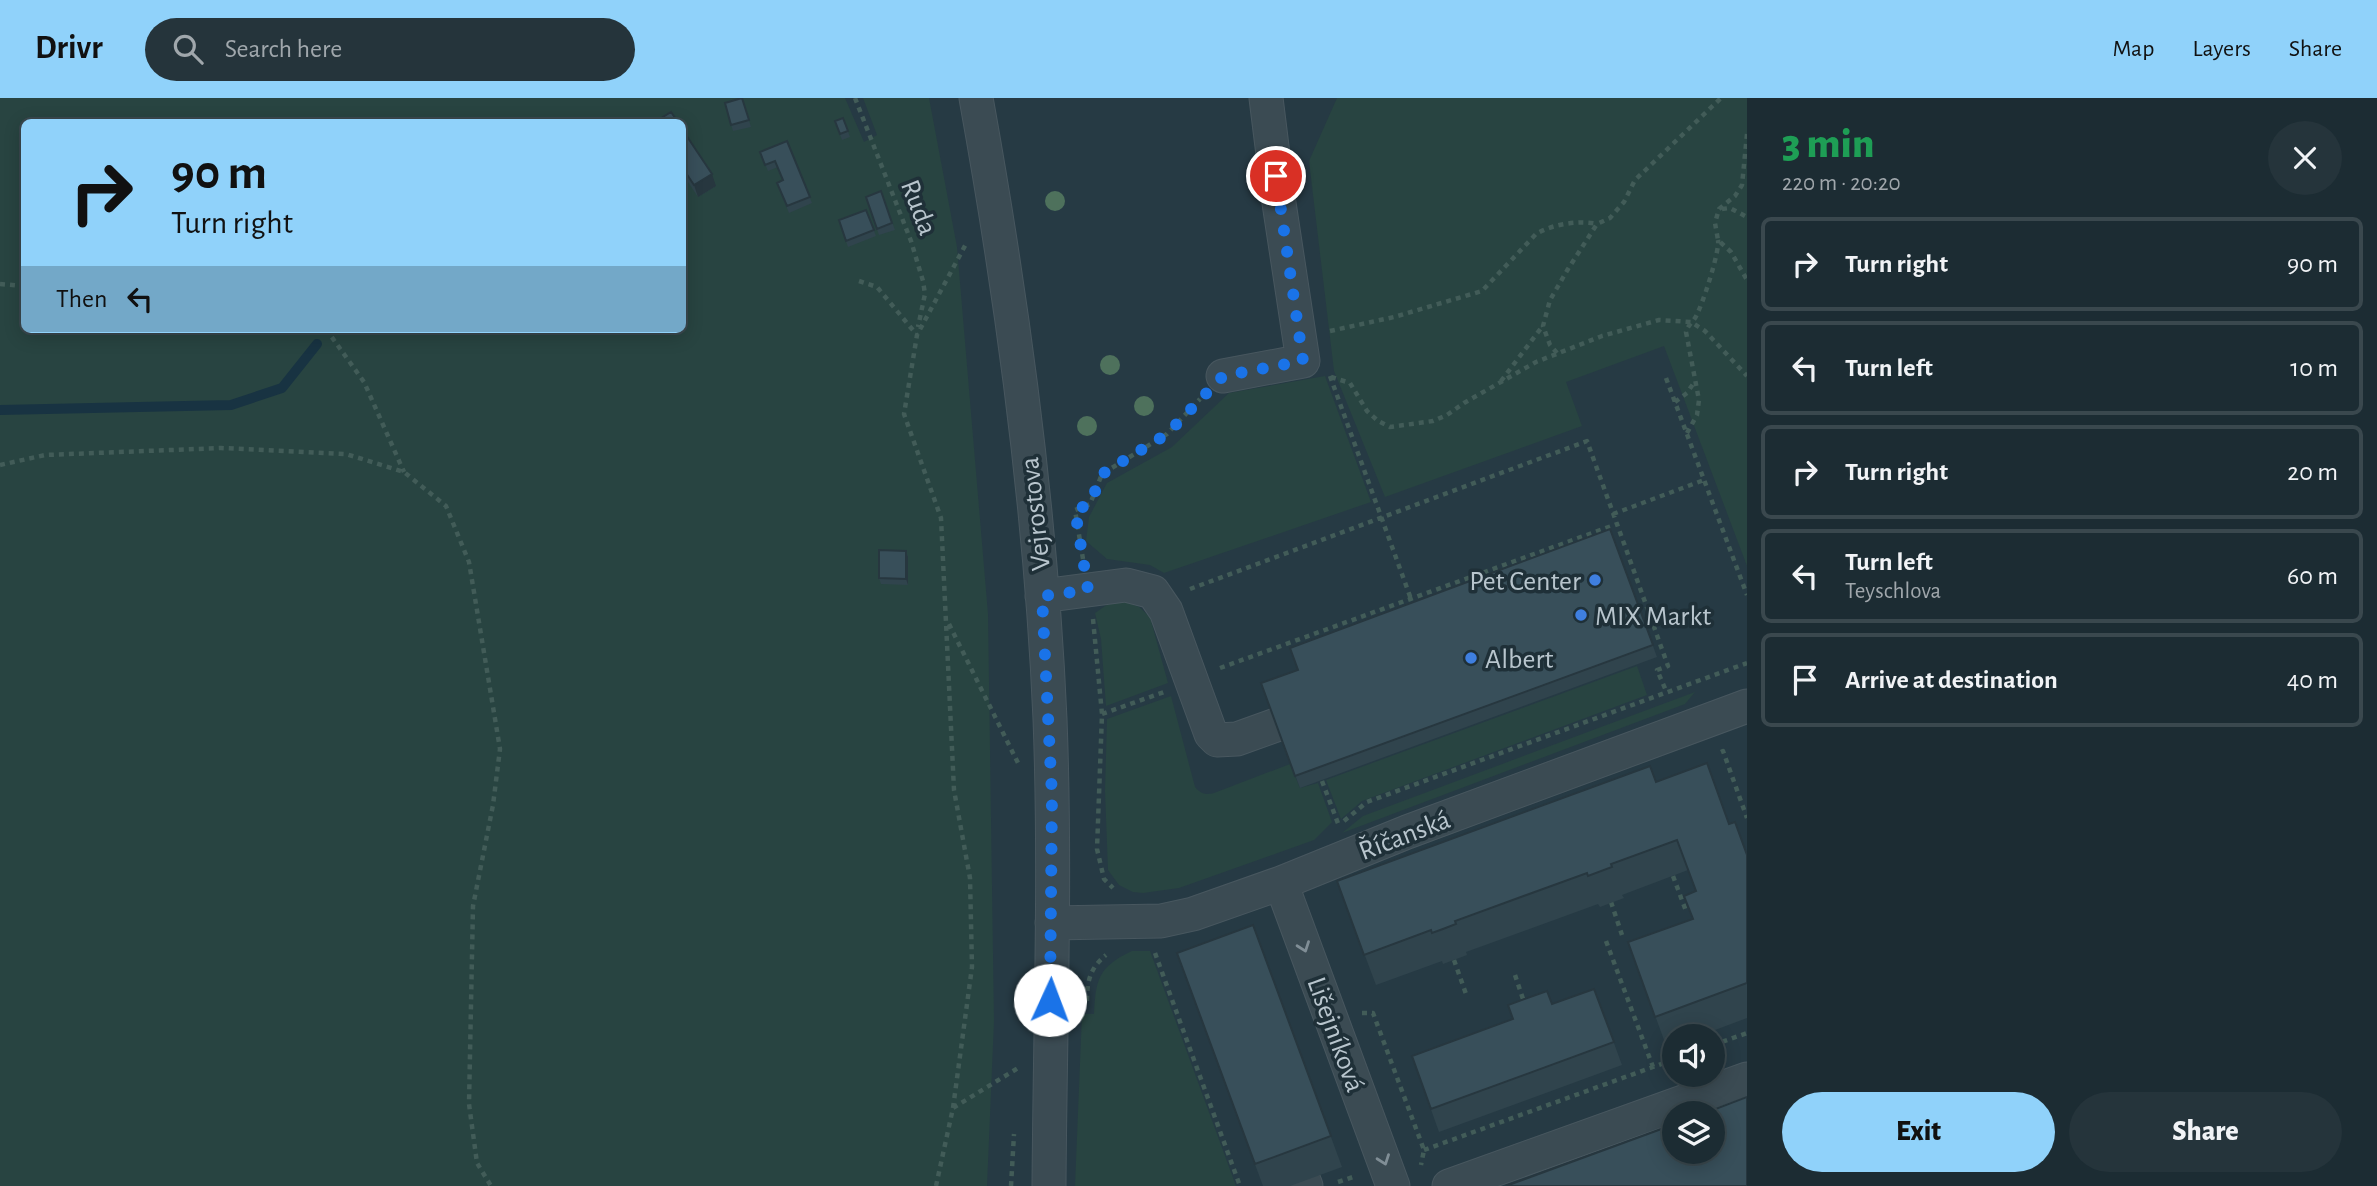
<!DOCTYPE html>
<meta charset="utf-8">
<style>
:root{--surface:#1c2c33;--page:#25343b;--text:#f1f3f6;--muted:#a0a7ac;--line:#3a484e;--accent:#90d2fa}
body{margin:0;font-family:"Alegreya Sans",sans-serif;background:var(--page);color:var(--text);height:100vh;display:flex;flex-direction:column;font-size:26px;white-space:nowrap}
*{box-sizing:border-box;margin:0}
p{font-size:23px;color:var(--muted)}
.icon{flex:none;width:38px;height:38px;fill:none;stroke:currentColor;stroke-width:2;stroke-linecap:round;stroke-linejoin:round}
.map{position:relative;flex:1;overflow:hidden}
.drawer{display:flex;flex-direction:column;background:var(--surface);width:630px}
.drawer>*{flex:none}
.top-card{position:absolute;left:21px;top:21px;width:665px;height:214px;border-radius:10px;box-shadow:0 4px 18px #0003,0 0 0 2px var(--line);background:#90d2fa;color:#111;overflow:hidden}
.buttons{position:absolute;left:1662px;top:926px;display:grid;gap:14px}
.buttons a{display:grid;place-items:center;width:63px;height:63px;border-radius:50%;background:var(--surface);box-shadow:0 4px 18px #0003,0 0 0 2px var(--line);font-size:35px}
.pin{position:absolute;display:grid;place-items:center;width:60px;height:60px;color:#fff;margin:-30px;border:4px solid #fff;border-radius:50%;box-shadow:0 2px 7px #0007}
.me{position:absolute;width:77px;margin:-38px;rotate:2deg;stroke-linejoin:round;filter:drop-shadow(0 0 5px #0008)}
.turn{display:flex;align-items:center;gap:24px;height:147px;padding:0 35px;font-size:32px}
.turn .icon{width:91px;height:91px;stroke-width:2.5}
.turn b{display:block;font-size:49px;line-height:60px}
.then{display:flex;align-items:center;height:66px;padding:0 35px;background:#0003;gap:14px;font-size:26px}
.round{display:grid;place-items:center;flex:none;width:74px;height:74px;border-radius:37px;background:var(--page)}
.summary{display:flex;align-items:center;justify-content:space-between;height:119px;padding:0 35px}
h1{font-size:42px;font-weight:800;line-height:52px;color:#1e9e55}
.primary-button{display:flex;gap:14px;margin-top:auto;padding:14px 35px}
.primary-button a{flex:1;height:80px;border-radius:42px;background:var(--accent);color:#111;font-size:28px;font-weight:800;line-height:80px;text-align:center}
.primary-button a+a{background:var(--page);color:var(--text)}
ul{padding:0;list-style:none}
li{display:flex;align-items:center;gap:21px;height:94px;margin:0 14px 10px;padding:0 21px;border:4px solid var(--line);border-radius:10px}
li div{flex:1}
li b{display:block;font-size:26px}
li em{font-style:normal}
header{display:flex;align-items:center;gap:42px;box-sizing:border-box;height:98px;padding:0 35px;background:var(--accent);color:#111}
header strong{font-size:33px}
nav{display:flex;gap:38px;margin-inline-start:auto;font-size:24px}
.search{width:490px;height:63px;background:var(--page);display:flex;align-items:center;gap:18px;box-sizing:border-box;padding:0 24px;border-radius:38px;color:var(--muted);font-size:26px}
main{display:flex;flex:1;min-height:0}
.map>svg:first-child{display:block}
.green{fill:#284441;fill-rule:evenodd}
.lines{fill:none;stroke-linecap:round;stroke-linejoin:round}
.stream{stroke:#183342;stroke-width:10}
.minor-casing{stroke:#48575f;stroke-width:35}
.path{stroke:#425c58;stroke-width:4.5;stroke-dasharray:5 5;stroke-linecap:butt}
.minor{stroke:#3b4b53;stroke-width:33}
.tree{fill:#4e715c}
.wall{fill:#30444d}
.shaded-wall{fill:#27373f}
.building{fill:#384f5a;stroke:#27373f;stroke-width:2}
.oneway{stroke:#808e96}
.route{stroke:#1a73e8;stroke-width:12;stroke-dasharray:0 21.6}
.shop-dot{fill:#3f7fe0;stroke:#1f3038;stroke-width:2.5}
.labels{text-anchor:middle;stroke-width:7;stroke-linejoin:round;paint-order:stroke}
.street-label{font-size:28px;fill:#b8c5cd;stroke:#1f3038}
.poi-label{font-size:28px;fill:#b8c5cd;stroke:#1f3038;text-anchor:start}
</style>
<header>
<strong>Drivr</strong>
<div class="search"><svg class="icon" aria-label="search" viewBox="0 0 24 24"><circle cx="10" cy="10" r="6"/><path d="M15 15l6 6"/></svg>Search here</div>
<nav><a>Map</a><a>Layers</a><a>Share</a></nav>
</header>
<main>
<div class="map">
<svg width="1747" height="1088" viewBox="0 0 1747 1088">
<rect width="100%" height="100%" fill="#263a44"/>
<!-- green -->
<path class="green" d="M0,0H845L864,44L877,37L863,0H929L957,149L988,516L994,923L987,1088H0ZM24,24H682V231H24Z
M1337,0H1747V468L1664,248L1566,284L1582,328L1385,399L1334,273L1309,63Z
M1325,278L1371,404L1164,475L1150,467L1107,461L1086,443L1089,419L1107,385L1172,349L1229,295Z
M1122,502L1139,509L1150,519L1168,585L1106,608L1101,541L1095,515L1111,504Z
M1637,568L1647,597L1362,703L1341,721L1326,682Z
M1695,594L1685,606L1342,735L1363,718Z
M1171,598L1195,689C1201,696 1205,697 1214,695L1290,666L1300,690L1318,685L1332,724L1314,742L1179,790L1143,795L1133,794L1119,787L1108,772L1105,693L1107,621Z
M1132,853H1150L1236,1088H1075L1082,916H1094C1096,881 1098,869 1132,853Z"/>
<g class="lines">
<!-- stream -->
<path class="stream" d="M0,312L231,307L282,290L317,246"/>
<!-- minor casing -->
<g class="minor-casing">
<path id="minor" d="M976,0C1013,205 1041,413 1050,621C1056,777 1050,933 1049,1088
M1223,278L1303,263L1279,105L1266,0
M1042,498L1126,487L1153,494L1166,513L1211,636L1217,642L1237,641L1276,627
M1281,785L1393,1088
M1052,825L1161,823L1193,816L1281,785L1407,734L1747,608
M1304,1083L1306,1088
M1449,1088L1747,981"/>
</g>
<!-- path -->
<path class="path" d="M855,0L911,143L923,183L925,196L918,229
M1747,36L1742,87L1735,98L1719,111L1715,125L1718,142L1731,154L1747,182
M1722,111L1730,110L1747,119
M859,183L877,189L917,237
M0,186L24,188
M326,231L364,284L404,374
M1330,233L1394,219L1482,193L1536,136C1552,126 1580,122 1597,126
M1557,255L1550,247L1543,228L1550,202L1568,171L1597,126L1610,120L1624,104L1635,82L1721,0
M1330,278L1411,501
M1331,279L1350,285L1367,313L1378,323L1390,329L1433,323L1447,317L1464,305L1536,264L1602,238L1659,222L1691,224L1705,233L1747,278
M1666,280L1747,497
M1501,283L1542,229
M1675,304L1687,295L1695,283
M1687,335L1697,317L1699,302L1686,234C1688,227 1692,225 1695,220C1702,209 1720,153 1718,142
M0,367L45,357L221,350L346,356L404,374L446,408L469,464L500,651L493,707L473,808L469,1006L477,1065L491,1088
M1613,416L1704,382
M1083,461L1075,412L1090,406L1102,376L1167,336L1200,301
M1190,491L1587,343L1617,426
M1093,521L1102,616L1097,751L1104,781L1113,790
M949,526L1018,665
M1220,570L1617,426L1668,568L1657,572L1667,595
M1102,616L1164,594
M1721,654L1723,653L1747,720
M1322,683L1339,728
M1344,723L1367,704L1747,565
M1673,778L1686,813
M1611,804L1622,837
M1606,843L1653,969
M1155,855L1240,1088
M1454,862L1466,896
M1515,877L1525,907
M1087,903C1087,883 1090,870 1106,857
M1362,915H1373L1424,1052L1421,1067
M1713,947L1747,935
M953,1010L972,869L970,780L954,692L941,420L904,316L917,237L967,144
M1424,1052L1675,961
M1338,1084L1356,1078
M936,1088L953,1010L1018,970
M1011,1088L1014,1036"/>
<!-- minor -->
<use href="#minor" class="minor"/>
</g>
<!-- trees -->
<g class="tree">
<circle cx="1055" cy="103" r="10"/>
<circle cx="1110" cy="267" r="10"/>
<circle cx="1144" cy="308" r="10"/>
<circle cx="1087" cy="328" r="10"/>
</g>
<!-- wall -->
<path class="wall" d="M742,0L751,29L733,33L725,5Z
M843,20L850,39L842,42L835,23Z
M682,31L716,88L698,99L682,75Z
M787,43L812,105L789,115L777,85L783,83L778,69L768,73L760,54Z
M881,93L895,132L879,137L877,131Z
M866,112L876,138L848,149L839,122Z
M1610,431L1657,559L1300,690L1261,585L1298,572Z
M906,453L908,459V487L881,486L879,480Z
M1656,684L1729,726L1747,757V920L1699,938H1675V947L1667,950L1628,844L1693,821L1696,794L1688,772L1622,797L1624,800L1600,809L1598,806L1466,854L1467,857L1443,866L1442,863L1376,887L1337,783Z
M1253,827L1342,1069L1290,1088H1263L1177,855Z
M1594,891L1622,967L1439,1034L1412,958Z"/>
<!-- shaded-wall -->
<path class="shaded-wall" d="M712,76L716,88L698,99L694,87Z
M906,453L908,459V487L906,481Z"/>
<!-- building -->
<path class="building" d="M742,0L749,22L731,27L725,5Z
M671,14L678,24H655Z
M843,20L848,33L840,36L835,23Z
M682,31L712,76L694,87L682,69Z
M787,43L810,99L787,108L777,85L783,82L775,63L765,67L760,54Z
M881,93L892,125L877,131L866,99Z
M866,112L874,132L846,143L839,122Z
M1610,431L1653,547L1295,678L1261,585L1298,572L1290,550Z
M879,452L906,453V481L879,480Z
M1707,665L1729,726L1735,724L1747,757V885L1655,919L1628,844L1693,821L1684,798L1696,793L1677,742L1611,766L1612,769L1588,778L1587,775L1455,823L1456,826L1443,831L1432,835L1431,832L1364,857L1337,783L1650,668L1656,684Z
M1253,827L1331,1038L1255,1066L1177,855Z
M1594,891L1614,944L1431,1011L1412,958L1513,921L1508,907L1547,893L1552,906Z
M1747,999V1087L1746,1088H1506L1675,1026V1054H1713V1015H1705Z"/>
<!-- one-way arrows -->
<defs><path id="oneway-chevron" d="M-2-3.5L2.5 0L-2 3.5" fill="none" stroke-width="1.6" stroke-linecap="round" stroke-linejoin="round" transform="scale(1.75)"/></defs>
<g class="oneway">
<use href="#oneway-chevron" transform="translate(1304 849) rotate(70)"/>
<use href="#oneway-chevron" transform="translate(1384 1062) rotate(70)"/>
</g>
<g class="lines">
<!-- route -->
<path class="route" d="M1050,902L1052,698L1042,498L1088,492L1075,412L1090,406L1102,376L1167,336L1223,278L1303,263L1276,78"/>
</g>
<!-- markers -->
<g class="shop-dot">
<circle cx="1595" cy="482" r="7"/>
<circle cx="1581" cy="517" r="7"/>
<circle cx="1471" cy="560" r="7"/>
</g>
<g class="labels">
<!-- street labels -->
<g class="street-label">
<text transform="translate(920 109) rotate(69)" y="10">Ruda</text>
<text transform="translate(1034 416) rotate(-96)" y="10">Vejrostova</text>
<text transform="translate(1404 736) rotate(-21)" y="10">Říčanská</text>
<text transform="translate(1337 936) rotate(70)" y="10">Lišejníková</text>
</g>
<!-- poi labels -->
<g class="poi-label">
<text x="1581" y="492" text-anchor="end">Pet Center</text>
<text x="1595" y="527">MIX Markt</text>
<text x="1485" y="570">Albert</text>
</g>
</g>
</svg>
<div class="buttons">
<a><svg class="icon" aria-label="sound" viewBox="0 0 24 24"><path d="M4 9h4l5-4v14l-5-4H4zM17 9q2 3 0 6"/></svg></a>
<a><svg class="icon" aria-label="layers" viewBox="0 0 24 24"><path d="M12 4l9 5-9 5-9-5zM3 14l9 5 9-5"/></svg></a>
</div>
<div class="pin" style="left:1276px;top:78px;background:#d93025"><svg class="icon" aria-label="arrive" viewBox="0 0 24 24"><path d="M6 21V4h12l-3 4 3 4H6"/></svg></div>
<svg class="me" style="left:1050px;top:902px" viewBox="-20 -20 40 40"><circle r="19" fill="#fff"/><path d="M0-13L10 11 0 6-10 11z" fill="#1a73e8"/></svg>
<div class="top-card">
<div class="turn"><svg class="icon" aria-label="right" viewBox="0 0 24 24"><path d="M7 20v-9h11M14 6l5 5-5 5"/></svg><div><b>90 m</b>Turn right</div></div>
<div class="then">Then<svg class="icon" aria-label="left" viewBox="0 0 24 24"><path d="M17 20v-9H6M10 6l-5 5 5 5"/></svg></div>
</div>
</div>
<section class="drawer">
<div class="summary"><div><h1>3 min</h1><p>220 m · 20:20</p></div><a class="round"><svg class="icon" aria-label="close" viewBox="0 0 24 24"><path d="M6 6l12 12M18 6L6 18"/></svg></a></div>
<ul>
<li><svg class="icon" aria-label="right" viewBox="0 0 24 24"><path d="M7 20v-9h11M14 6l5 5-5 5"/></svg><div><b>Turn right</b></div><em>90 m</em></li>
<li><svg class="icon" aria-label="left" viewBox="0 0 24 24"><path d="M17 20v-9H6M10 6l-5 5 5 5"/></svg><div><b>Turn left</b></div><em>10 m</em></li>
<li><svg class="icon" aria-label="right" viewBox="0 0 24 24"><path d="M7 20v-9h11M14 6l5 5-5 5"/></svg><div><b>Turn right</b></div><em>20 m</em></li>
<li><svg class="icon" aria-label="left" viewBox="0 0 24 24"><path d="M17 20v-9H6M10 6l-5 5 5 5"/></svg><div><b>Turn left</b><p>Teyschlova</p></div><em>60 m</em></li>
<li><svg class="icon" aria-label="arrive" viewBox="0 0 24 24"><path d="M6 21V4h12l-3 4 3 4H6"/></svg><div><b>Arrive at destination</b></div><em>40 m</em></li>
</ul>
<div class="primary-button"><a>Exit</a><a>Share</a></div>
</section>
</main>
